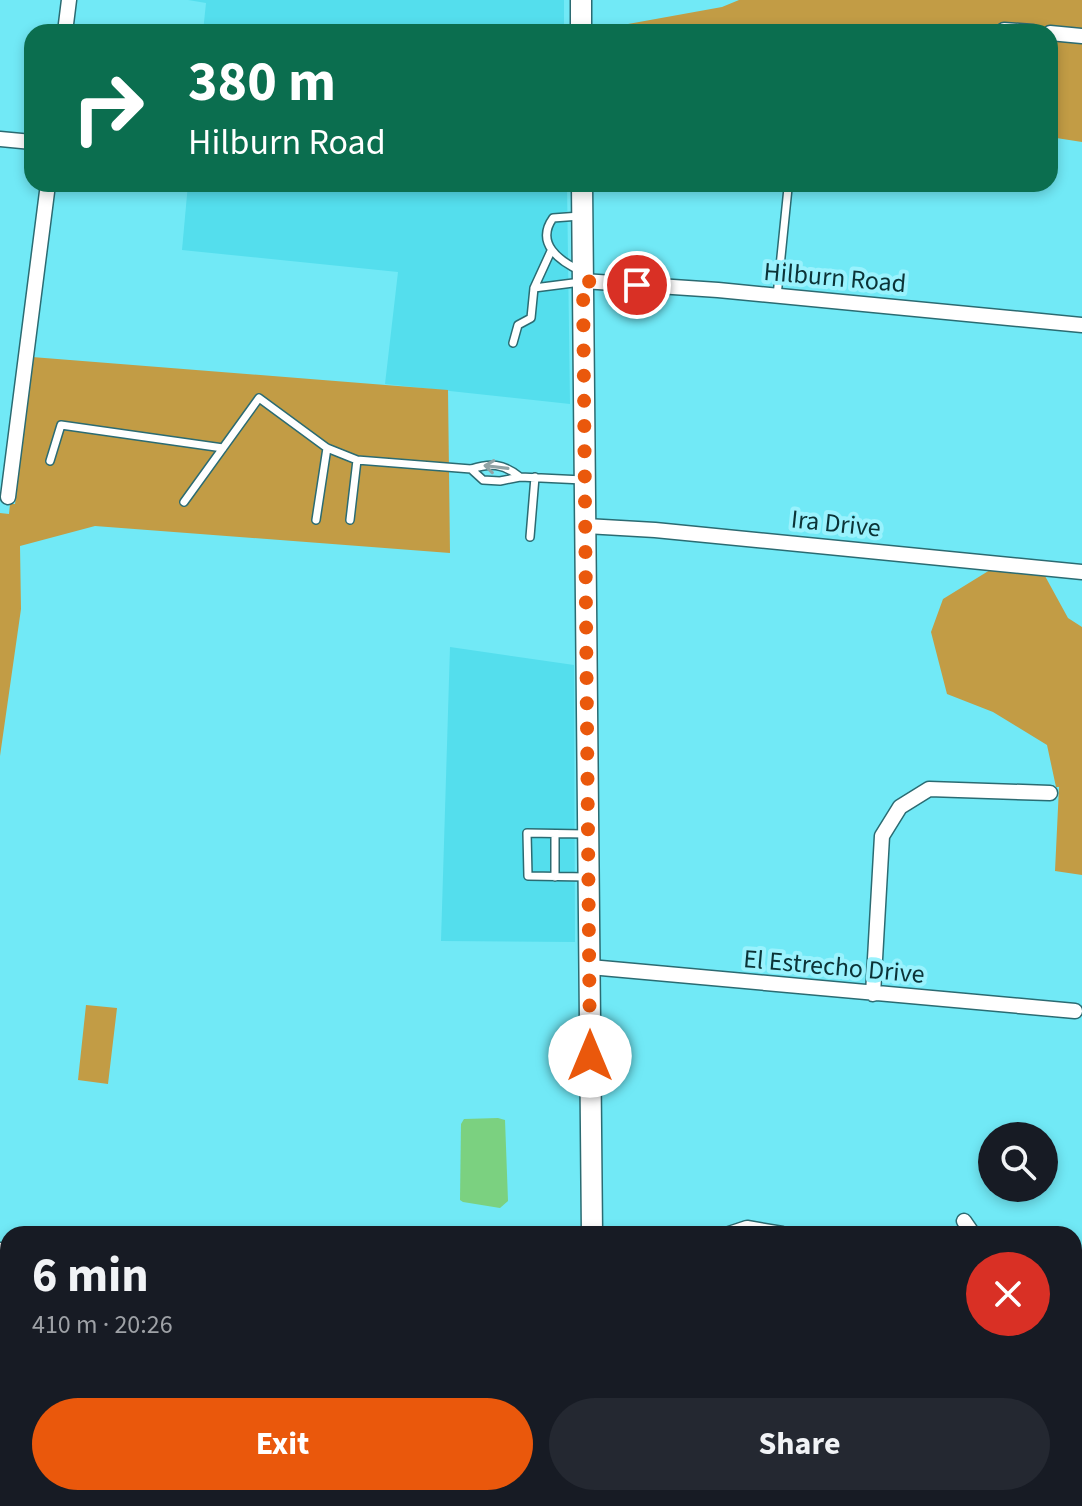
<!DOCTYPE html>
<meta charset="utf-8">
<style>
:root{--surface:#171b24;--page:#242831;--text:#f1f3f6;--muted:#9ea1a6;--accent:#ea580c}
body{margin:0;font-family:"Source Sans 3",sans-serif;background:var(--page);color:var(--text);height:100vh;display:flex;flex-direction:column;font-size:30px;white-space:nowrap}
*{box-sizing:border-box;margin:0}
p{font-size:26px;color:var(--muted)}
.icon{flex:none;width:44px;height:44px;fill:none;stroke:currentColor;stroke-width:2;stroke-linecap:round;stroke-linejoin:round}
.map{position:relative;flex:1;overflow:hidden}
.panel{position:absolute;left:0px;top:1226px;width:1082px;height:280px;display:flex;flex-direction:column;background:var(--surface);border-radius:24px 24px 0 0;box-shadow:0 4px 12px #0003}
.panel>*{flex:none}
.banner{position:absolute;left:24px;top:24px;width:1034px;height:168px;border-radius:24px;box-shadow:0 4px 12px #0003;background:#0b6e4f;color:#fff;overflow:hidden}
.buttons{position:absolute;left:978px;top:1122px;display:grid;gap:16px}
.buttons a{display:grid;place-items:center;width:80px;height:80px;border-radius:50%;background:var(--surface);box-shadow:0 4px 12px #0003;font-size:40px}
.pin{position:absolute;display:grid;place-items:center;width:68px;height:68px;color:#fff;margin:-34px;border:4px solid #fff;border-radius:50%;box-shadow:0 2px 8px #0007}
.me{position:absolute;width:88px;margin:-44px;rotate:0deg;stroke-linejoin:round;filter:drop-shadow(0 0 6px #0008)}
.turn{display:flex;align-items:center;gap:28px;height:168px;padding:0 32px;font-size:36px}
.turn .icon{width:104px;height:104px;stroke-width:2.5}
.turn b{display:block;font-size:56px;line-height:68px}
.round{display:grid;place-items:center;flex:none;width:84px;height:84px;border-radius:42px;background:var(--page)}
.overview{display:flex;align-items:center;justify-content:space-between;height:136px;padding:0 32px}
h1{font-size:48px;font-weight:700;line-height:60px}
.action{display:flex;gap:16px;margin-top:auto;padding:16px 32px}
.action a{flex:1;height:92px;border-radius:48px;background:var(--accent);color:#fff;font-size:32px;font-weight:700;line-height:92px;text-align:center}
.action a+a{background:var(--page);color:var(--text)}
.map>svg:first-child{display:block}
.built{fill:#54deed}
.green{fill:#c29c45}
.water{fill:#7bd180}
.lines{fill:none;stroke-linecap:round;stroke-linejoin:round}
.lane-casing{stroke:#2b6b72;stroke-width:10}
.street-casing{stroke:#2b6b72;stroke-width:17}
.secondary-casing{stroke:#2b6b72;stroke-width:23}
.lane{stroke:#fff;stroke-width:7}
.street{stroke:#fff;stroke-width:14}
.secondary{stroke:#fff;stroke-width:20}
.oneway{stroke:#91a3a5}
.route{stroke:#ea580c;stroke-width:14;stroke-dasharray:0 25.2}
.labels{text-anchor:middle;stroke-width:8;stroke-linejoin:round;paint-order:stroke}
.street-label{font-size:26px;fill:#0b3337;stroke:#99f2fd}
</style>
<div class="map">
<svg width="1082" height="1506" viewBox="0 0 1082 1506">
<rect width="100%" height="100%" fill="#71e9f6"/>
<!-- built -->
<path class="built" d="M188,0H564V32H203L206,3Z
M188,184H567L570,404L385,384L398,272L182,250Z
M450,647L574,665L575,942L441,941Z"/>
<!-- green -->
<path class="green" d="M739,0H1082V142L1050,137V32H620L628,24L722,7Z
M32,357L448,390L450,553L95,526L20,546L21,609L0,756V513L9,514L10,504H15Z
M990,570L1045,576L1068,618L1082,627V875L1055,871L1059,787H1056L1047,745L993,712L947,694L931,632L943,599Z
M86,1005L117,1008L108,1084L78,1080Z"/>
<!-- water -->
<path class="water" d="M498,1118L505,1120L508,1201L500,1208L463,1202L460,1200L461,1124L464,1119Z"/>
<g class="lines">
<!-- lane casing -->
<g class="lane-casing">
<path id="lane" d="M580,216L553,218C535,243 559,261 581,271
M534,288L551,251
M777,296L788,188
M513,343L518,325L531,318L534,288L581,282
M50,461L61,425L223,448
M471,469L483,480L500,481L520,477L583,480
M184,502L259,398L327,448L357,460L471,469C490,463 503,463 520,477
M316,520L327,448
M350,520L357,460
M530,537L535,477
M555,834V877
M585,834L527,833L528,876L587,877"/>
</g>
<!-- street casing -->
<g class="street-casing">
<path id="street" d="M1004,30L1033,32
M65,32L69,0
M1050,33L1082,36
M0,139L32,142
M583,281L718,290L1082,325
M8,497L48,184
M586,526L655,530L1082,572
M590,967L1075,1011
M873,994L882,836L900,807L929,789L1050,793
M964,1221L973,1234
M729,1234L747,1228L782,1234
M0,1250L8,1251
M1074,1328L1082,1329
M0,1440L8,1441
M510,1498L605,1506
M1036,1498L1082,1503
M613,1506L619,1501L655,1506
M679,1506L688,1498"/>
</g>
<!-- secondary casing -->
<g class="secondary-casing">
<path id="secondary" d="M581,0V32
M582,184L592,1234
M596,1498V1506"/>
</g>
<!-- lane -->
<use href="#lane" class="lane"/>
<!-- street -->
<use href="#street" class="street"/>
<!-- secondary -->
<use href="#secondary" class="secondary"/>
</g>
<!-- one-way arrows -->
<defs><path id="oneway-shaft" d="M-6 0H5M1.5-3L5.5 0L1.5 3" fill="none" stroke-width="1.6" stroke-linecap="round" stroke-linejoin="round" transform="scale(2)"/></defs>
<use class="oneway" href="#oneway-shaft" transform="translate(496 467) rotate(-173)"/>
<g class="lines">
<!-- route -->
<path class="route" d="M590,1056L583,281L637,285"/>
</g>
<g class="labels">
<!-- street labels -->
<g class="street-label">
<text transform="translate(835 277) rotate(5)" y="9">Hilburn Road</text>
<text transform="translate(836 523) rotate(6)" y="9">Ira Drive</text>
<text transform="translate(834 966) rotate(5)" y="9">El Estrecho Drive</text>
</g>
</g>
</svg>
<div class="buttons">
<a><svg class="icon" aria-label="search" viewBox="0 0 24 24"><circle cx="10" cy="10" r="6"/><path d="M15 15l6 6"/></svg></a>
</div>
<div class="pin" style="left:637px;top:285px;background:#d93025"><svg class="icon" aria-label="arrive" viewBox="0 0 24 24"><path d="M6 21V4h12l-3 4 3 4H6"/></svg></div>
<svg class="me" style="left:590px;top:1056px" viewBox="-20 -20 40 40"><circle r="19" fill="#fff"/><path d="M0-13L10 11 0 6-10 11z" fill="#ea580c"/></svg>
<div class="banner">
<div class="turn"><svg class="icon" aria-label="right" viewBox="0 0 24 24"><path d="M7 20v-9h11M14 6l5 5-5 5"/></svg><div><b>380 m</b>Hilburn Road</div></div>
</div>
<section class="panel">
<div class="overview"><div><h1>6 min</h1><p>410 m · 20:26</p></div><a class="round" style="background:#d93025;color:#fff"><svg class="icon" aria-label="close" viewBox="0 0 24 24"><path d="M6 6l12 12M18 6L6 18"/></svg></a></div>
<div class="action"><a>Exit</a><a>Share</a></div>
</section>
</div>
